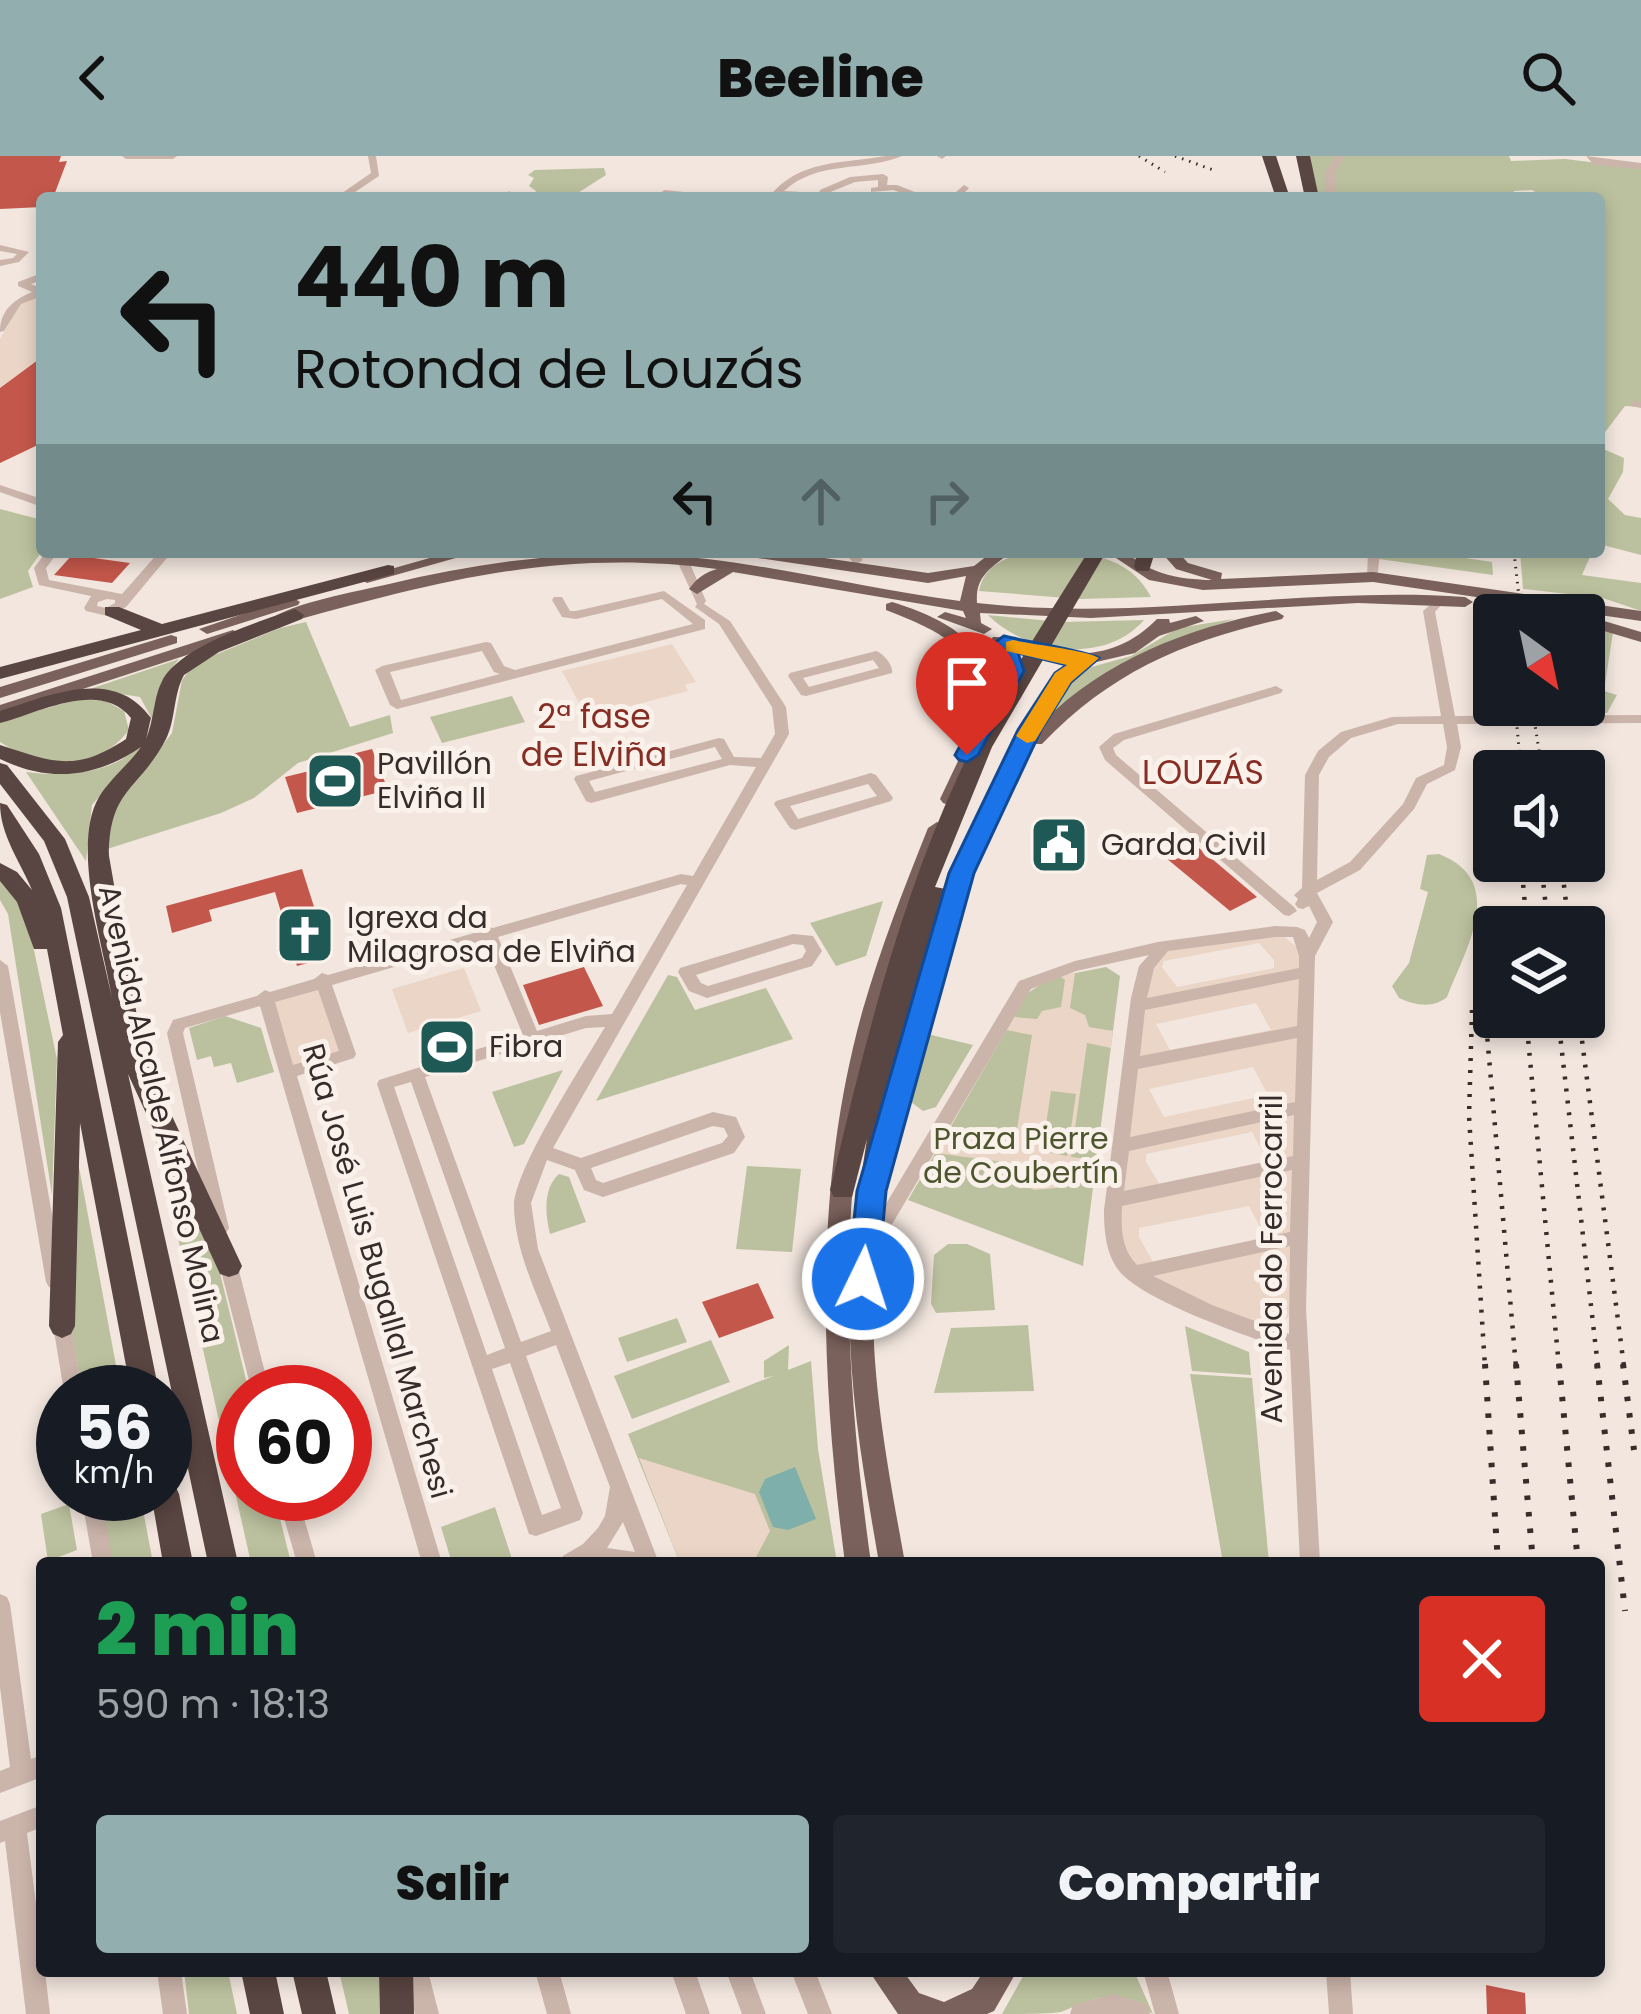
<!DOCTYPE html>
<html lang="es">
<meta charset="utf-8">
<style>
:root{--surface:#171b24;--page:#20242c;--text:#f1f3f6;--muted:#9ea1a6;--accent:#92aeae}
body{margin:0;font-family:Poppins,sans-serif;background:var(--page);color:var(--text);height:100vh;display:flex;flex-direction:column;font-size:45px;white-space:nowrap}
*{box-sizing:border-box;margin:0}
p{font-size:39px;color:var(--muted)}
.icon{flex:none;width:66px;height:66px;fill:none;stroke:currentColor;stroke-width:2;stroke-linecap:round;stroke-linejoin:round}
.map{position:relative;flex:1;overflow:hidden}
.panel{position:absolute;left:36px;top:1401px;width:1569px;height:420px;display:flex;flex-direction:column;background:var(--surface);border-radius:12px;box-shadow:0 6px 18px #0003}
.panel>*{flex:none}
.guide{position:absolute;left:36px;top:36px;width:1569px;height:366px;border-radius:12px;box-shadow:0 6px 18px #0003;background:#92aeae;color:#111;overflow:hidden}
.needle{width:78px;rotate:147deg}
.tools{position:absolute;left:1473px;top:438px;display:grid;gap:24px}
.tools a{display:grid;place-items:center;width:132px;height:132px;border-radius:12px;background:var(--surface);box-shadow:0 6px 18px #0003;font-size:60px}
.speed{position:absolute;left:36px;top:1209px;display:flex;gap:24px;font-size:60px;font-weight:700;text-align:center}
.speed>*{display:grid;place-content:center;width:156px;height:156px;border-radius:50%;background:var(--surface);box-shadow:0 6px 18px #0003;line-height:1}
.speed small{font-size:30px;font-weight:400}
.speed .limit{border:18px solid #d22;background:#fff;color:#111}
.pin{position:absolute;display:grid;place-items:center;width:102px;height:102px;color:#fff;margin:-123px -51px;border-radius:50% 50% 50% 0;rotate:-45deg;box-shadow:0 0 12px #0007}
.pin .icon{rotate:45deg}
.me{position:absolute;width:132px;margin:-66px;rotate:4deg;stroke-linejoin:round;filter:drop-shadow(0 0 9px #0008)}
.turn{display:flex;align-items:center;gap:42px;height:252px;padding:0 60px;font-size:54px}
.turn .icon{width:156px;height:156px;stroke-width:2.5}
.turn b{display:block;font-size:84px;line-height:102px}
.lanes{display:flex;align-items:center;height:114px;padding:0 60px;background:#0003;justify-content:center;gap:60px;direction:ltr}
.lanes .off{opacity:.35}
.round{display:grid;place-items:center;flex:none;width:126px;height:126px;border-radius:12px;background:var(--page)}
.summary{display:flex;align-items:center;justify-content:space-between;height:204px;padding:0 60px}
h1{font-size:72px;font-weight:800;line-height:90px;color:#1e9e55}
.cta{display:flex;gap:24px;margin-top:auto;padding:24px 60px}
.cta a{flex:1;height:138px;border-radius:12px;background:var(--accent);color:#111;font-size:48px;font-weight:800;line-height:138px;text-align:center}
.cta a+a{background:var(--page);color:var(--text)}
header{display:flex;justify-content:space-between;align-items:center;height:156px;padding:0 60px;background:var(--accent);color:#111;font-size:54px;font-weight:800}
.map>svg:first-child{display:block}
.green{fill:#bbc19e}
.plaza{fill:#ead5c6;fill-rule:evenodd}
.water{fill:#7eafaa}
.building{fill:#c4574b}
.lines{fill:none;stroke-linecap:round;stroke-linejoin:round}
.minor{fill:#cbb4aa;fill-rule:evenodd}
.major{fill:#7a615b;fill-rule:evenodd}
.highway{fill:#594541;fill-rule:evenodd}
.rail-far2{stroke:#382c2a;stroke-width:3;stroke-dasharray:1.5 6;stroke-linecap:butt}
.rail-far1{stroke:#382c2a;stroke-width:4.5;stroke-dasharray:3 9;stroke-linecap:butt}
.rail{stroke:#382c2a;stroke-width:6;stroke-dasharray:4.5 12;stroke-linecap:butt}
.route{fill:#1a73e8;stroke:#114b97;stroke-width:3}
.slow{fill:#f59e0b}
.labels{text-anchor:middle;stroke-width:10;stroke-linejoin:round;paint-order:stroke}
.poi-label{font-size:30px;fill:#382c2a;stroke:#faf1eb;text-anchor:start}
.street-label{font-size:30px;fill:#382c2a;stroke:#faf1eb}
.park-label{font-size:30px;fill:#4d562e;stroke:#faf1eb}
.neighbourhood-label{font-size:33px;fill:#862d24;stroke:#faf1eb}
</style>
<header><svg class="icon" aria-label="back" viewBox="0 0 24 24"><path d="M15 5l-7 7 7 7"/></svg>Beeline<svg class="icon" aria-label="search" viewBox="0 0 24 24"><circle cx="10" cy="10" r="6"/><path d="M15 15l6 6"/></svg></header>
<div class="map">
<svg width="1641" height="1858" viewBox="0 0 1641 1858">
<rect width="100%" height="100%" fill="#f2e6de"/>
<!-- green -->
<path class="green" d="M1307,0H1509L1511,5L1565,3L1641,12V251L1625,250L1599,284V42H1545L1532,34L1514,35L1511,42H1316Z
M604,12L606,19L570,42H532L536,35L529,30L534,22L528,19L535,14Z
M1599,291L1624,302L1623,316L1608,343L1625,359L1641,362V399L1599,388Z
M0,353L42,364V395L28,415L33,431L0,443Z
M1027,396C1074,396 1126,393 1151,441L1079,443L979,435C984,410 1004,402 1027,396Z
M1329,396H1424L1492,406L1493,419Z
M1520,396H1592L1582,419L1641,427V455L1603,442L1523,433Z
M988,459L1061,466L1144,464C1105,509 1026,498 988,459Z
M1234,463L1175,485L1037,575L1077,515L1131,500L1178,472Z
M306,466L350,571L390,559L393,577L298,607L254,642L221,657L107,693L111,655L172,577L182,524L195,507L280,472Z
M1584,471L1613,476L1604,535L1617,539L1607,557L1552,558L1547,549H1584Z
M179,503L161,526L151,580L92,649L86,705L26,616C72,622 139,617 152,563L140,541L90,533Z
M512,540L525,566L442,587L430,561Z
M78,543L106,545L124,555L129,574C95,618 44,614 0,586V566Z
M1439,698C1508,725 1466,792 1447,841C1433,853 1414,849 1399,842L1392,830L1409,807L1428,736L1420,733L1427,699Z
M0,719L24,747L57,903L52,1039L8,758L0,744Z
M883,745L866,800L836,810L810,767Z
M1106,811L1120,820L1083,1110L908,1044L1028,837L1050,822Z
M668,819L677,821L695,854L766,832L793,883L596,945Z
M225,860L261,872L274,916L237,927L231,907L214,911L211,900L197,904L189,872Z
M923,877L973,889L936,951L923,955L907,943Z
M563,914L524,988L514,991L492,936Z
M153,971L219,1113L249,1236H243V1338H274L291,1407H251Z
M73,979L121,1236H82L70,1166Z
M747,1010L801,1013L792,1096L736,1093Z
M559,1018L569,1021L586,1066L550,1078C545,1058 543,1032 559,1018Z
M948,1088H967L990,1098L995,1154L936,1157L931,1148L934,1099Z
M677,1162L687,1186L627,1206L618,1182Z
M1028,1169L1034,1235L934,1237L951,1172Z
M1185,1170L1249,1196L1251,1219L1192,1215Z
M711,1184L730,1226L632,1263L614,1220Z
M789,1189L788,1214L811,1205L818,1293L837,1407H680L628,1278L773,1220L764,1222V1205Z
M1190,1218L1252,1222L1269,1407H1223Z
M100,1338H140L153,1407H112Z
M69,1348L77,1394L48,1405L41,1358Z
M495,1351L513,1406L452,1407L441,1371Z
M184,1815H228L237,1858H189Z
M339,1815H385L386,1858H349Z
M1026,1815H1134L1153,1858C1111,1834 1104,1838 1061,1856C1046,1858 1020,1858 1002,1858Z"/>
<!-- plaza -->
<path class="plaza" d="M42,141V201L0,232V183L21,147Z
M672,488L696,526L685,529L688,535L603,557L585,558L562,515Z
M1281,778L1307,800L1297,1152L1286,1163L1264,1171L1133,1117L1112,1068L1152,802L1165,794ZM1259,787L1274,804V812L1177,831L1162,811L1164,805ZM1256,847L1271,874L1170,894L1156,868ZM1253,911L1268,939L1164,961L1149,933ZM1252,976L1268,1006L1160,1029L1146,1006V998ZM1249,1050L1266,1082L1153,1106L1139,1081V1072Z
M464,812L481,855L408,877L392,833Z
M1075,817L1070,852L1085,859L1089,871L1113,875L1111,892L1087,887L1071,1001L1096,1004L1094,1021L1070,1017L1056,1032L1034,1034L1015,1025L1011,1007L935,997L945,980L1014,992L1032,879L1006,874L1014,861L1037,863L1042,855L1061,851L1065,824L1060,820ZM1051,935L1076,938L1067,1000L1042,995Z
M322,823L348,898L287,917L265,840Z
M639,1302L755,1338L770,1375L753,1407H680Z"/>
<!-- water -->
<path class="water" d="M795,1311L816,1363L788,1374L773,1371L759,1336L765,1323Z"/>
<!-- building -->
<path class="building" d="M0,0H61L59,6L67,5L53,42H42V51L0,53Z
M42,201V287L0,307V232Z
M72,399L130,407L112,427L54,419Z
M372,593L388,634L297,657L285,621L350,605L348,599Z
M1194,688L1211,702L1257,741L1230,755L1166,702Z
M302,713L330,801L297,810L275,736L209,754L212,765L172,777L166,750Z
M584,811L603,850L539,869L523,829Z
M758,1127L774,1162L719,1182L702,1146Z
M1486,1829L1525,1837L1526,1858H1487Z"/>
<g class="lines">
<!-- minor -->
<path class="minor" d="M122,0H177L173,3H126Z
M368,0H376L379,20L346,42H335L371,17Z
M886,0H902C864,16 817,4 784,35L819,37L820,34L850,21L883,18L888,21L887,29H897L930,42H916L893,34L871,36V32L878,31V24L855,26L828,37L857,39L862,42H768C799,3 840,8 886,0Z
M937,0H946L942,3Z
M1336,0H1344L1335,17V42H1325V17Z
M1586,0L1641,7V13L1594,9Z
M964,29L969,32L959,42H949Z
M664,34L715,39L720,42H655Z
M509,35L514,38L511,42H501Z
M0,89L29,96L19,106L0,110V104L13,102L17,98L0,95Z
M42,117V124L31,128L42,133V140L21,148L4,175L0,176C0,155 13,144 32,136L18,130V126Z
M1635,245L1641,246V252L1631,250V246Z
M0,329L42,343V351L0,336Z
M46,396H58L46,412L49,424L122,438L159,396H172L126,451L108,460L86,455L84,452L91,440L39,429L34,412ZM107,443L115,444V447L106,452L97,450L98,446Z
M673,396H685L706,445L704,448L730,465L786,551L789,578L553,992L581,1002L713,956L736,961L745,981L734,997L603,1041L584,1034L575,1014L547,1004L531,1047L538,1093L659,1407H560L563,1400L583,1388L598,1372L605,1360L610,1331L556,1189L526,1200L583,1357L580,1364L536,1380L529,1378L377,928L379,924L523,879L484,785L332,829L356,898L354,902L297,920L442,1407H422L260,850L185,872L183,877L229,1072L226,1077L220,1079L214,1077L211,1072L167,877L173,864L257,840L265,834L270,836L314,823L322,817L328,819L481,775L488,771L493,772L681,718L693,720L756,611L730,609L591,647L586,645L574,623L576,620L719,582L724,583L734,601L761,602L775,578L772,551L719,468L695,451L697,448ZM715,591L722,603L595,636L589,625ZM681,728L687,729L612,858L586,860L537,875L498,781ZM318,834L339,895L293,909L275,846ZM605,871C584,907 513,1015 514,1051C515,1094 536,1136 551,1175L521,1186L425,921L586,872ZM411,926L505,1192L487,1199L394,931ZM713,970L724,972L728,980L722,987L603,1027L596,1024L591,1012ZM510,1207L561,1352L542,1359L492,1213ZM623,1366L635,1396L607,1392Z
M845,396H857L863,404L857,408L853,407Z
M1368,396H1380L1377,424H1369L1367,421Z
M664,435L705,464V473L397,553L390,549L375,514L382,510L486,486L491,487L504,510L515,514L693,468L662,443L576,463L562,461L552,444L554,441H562L570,455H576ZM482,495L494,516L500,518L401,544L390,516Z
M1437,443L1443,447L1435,456L1455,560L1641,559V567L1457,568L1461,591L1455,614L1427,628L1414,653L1360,714L1317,737L1333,766L1315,800L1306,1152L1320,1407H1300L1290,1194C1250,1182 1146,1146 1120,1116C1106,1099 1104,1076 1104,1054L1131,842L1139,810L1149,799L1076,815L1031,833L891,1070L877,1104L871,1106L865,1104L862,1099L877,1063L1019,825L1075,805L1158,786L1275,770L1297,771L1305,774L1309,782L1317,766L1309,750L1303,753L1298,752L1295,748L1298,743L1294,739L1302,732L1305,619L1318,595L1341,576L1392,561L1441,560L1423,455ZM1398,568H1443L1447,591L1444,609L1416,622L1403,648L1350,706L1317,724L1319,619L1329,601L1351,582ZM1275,781H1293L1299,800V812L1147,842L1154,812L1168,795ZM1299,823L1297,870L1140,900L1145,854ZM1297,882L1295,946L1130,981L1138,913ZM1294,959L1293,1000L1124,1035L1129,995ZM1292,1014L1290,1076L1137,1109C1121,1093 1121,1071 1122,1050ZM1290,1090L1289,1178L1212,1149L1153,1120Z
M876,495C883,497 894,510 892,517L806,540L801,539L788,520L790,517ZM873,504L879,512L809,531L803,522Z
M1276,530L1283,534L1281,537L1124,584L1113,592L1116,599L1294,751L1297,755L1289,760L1284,759L1105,604L1099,591L1114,578Z
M871,617L876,619L891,639L893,642L891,645L795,674L790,672L774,648L776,645ZM868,628L877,640L798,663L790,650Z
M793,778L813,780L822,795L812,810L707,842L689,835L678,816L680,812ZM793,788L803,789L806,795L802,802L708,830L701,827L696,819Z
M0,804L8,810L64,1126L61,1131L55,1134L49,1131L46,1126L0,856Z
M227,1096L233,1098L236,1103L270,1236H252L218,1103L221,1098Z
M61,1155L68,1157L70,1163L82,1236H64L52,1163L54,1157Z
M81,1338H101L113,1407H93Z
M277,1338H297L317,1407H297Z
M0,1438L7,1441L10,1448L31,1603L42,1599V1621L0,1637V1615L10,1611L0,1531Z
M42,1649V1671L27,1677L42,1795V1815H45L50,1858H26L5,1685L0,1687V1665Z
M157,1815H181L187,1858H163Z
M404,1815H428L439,1858H415Z
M535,1815H559L571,1858H547Z
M671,1815H695L710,1858H686Z
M726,1815H750L766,1858H742Z
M791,1815H815L832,1858H808Z
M1143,1815H1167L1179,1858H1155Z
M1326,1815H1350L1353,1858H1329Z
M1114,1838L1147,1849L1150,1858H1070L1073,1849Z"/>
<!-- major -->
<path class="major" d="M451,396H477L367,427L359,422Z
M743,396H783L928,417L974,410L992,396H1011C992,412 975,419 977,447C1139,466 1302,430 1465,441L1473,446L1465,451L1358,447L1091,462L980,457L981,467L992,473L984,478L937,461L945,456L966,462L963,455L733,416L697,438L689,433C697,422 704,417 717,413C555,391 429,428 275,470L267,465C294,446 355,436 389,428C494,403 599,390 707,403C792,413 875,434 960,445L966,420L928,427L751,401Z
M1107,396C1135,396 1139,410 1162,417C1177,422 1197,424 1212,424L1176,413L1161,396H1178L1188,407L1222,417L1221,423L1373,416L1641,455V465L1373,426L1203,434L1149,424Z
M292,441L300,446L298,449L207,478L199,473Z
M892,446C938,460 987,483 993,536L1005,515L996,489L991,484L993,481C1009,480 1024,489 1040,493C1085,504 1125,496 1157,463H1169L1170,467L1196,460L1204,465L1159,480L1135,497L1092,507L1069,525L1043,566C1105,503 1191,471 1276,455L1284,460L1282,463C1185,485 1112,515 1042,588H1031L970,717L902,968L899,974H883L880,968L952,717L1020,575L1057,518L1071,507L1015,496L1021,515L976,599L958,643L949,649L943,647L940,643L977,565L971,560C986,493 941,476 886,454V448Z
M1584,459L1641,476V486L1584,469Z
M233,474L241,479L239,482L0,560V549Z
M171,479L177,481V487L0,542V531Z
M937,666L946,672C923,732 900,791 883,853C834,1036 845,1222 871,1407H845C821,1221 812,1035 863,853C881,791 904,732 928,672Z
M880,1006L888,1009L891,1015C854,1143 882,1279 905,1407H879C857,1278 831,1143 869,1015L872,1009Z
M869,1815H903L919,1837L944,1846L972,1833L984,1815H1017L994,1855L987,1858H898Z"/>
<!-- highway -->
<path class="highway" d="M1262,0H1276L1290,42H1276Z
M1296,0H1310L1319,42H1305Z
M1088,396H1106L992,591L935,731L946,733L949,738L900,921L885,1035L881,1042H863L859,1035L867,983L852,1041H834L830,1034C864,892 898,749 960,616C996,539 1043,468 1088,396Z
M1137,396H1155L1149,415H1137L1134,411Z
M388,409L394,410V418L0,523V511L141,474L105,459V451H119L162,468Z
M295,453L304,459L302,463L219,496L184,519C173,539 176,563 166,583C139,635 109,632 109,700L144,900L242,1110L238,1118L229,1121L220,1118L128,918L238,1407H208L67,741L44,685L0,628V607L7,609L65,683L89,741L112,842C103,789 71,689 99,641C110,623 128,609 141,591C96,622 49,627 0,603V589C53,606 75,617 126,583L131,562C100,523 39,557 0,567V555C50,539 114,510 151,562L146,583C154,565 153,545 161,527C177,491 258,466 295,453Z
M0,647L7,649L39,698L61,752L159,1236H131L80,967L75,1170L71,1178L62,1182L53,1178L49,1170L58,886L63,879L47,793H34L17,746L0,725V707L17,716L32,734C20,705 0,679 0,647Z
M165,1325L175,1329L179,1338L193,1407H163L151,1338H165Z
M241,1815H275L284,1858H250Z
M292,1815H326L336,1858H302Z
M379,1815H413L414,1858H380Z"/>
<!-- rail-far2 -->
<path class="rail-far2" d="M1139,0L1165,16
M1175,0L1216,15
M1514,396L1521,459
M1515,549L1521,615
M1532,549L1542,615"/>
<!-- rail-far1 -->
<path class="rail-far1" d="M1521,705L1527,771
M1541,705L1548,771
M1561,705L1569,771
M1490,763L1484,844L1516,1211
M1472,854L1469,960L1485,1211
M1526,861L1559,1211
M1558,861L1598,1211
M1579,861L1624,1211"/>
<!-- rail -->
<path class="rail" d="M1485,1208L1498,1407
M1516,1208L1533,1407
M1559,1208L1578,1407
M1597,1208L1625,1455
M1623,1208L1634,1294"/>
</g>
<!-- route -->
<path class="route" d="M1004,480C1023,485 1090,496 1099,502L1071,526L1041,574L974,717L886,1035L878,1123L874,1131L863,1135L853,1131L848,1123L857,1035L949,717L1018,574L1055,517L1067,509L1018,497L1024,515L978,599L967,606L959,604L955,599L1002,515L994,487Z"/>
<!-- slow -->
<path class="slow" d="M1013,484C1034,489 1087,494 1099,502L1071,526L1035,585L1027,587L1016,580L1055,517L1067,509L1006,495V486Z"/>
<!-- icons -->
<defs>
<g id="stadium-square" transform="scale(3)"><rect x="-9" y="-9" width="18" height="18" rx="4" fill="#1f5955" stroke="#faf1eb"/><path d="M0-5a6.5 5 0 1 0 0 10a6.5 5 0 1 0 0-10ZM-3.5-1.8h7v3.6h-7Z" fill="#fff"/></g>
<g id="civic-square" transform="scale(3)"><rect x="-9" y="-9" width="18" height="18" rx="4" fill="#1f5955" stroke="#faf1eb"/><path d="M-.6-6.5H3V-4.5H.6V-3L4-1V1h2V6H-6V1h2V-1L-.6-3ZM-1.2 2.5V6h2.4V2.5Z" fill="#fff"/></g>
<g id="church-square" transform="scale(3)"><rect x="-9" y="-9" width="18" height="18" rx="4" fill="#1f5955" stroke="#faf1eb"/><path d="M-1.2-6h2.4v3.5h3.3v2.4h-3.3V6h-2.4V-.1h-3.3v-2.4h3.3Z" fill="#fff"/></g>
</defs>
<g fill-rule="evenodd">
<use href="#stadium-square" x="335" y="625"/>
<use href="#civic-square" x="1059" y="689"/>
<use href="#church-square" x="305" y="779"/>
<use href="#stadium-square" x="447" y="891"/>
</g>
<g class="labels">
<!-- poi labels -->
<g class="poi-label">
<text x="377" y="618">Pavillón<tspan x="377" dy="34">Elviña II</tspan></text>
<text x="1101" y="699">Garda Civil</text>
<text x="347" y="772">Igrexa da<tspan x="347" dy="34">Milagrosa de Elviña</tspan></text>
<text x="489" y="901">Fibra</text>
</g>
<!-- street labels -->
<g class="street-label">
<text transform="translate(161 958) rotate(77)" y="10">Avenida Alcalde Alfonso Molina</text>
<text transform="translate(1272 1103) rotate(-90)" y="10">Avenida do Ferrocarril</text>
<text transform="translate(377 1115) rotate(74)" y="10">Rúa José Luis Bugallal Marchesi</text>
</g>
<!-- park labels -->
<g class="park-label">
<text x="1021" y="993">Praza Pierre<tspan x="1021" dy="34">de Coubertín</tspan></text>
</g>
<!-- neighbourhood labels -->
<g class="neighbourhood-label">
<text x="594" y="572">2ª fase<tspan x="594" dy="38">de Elviña</tspan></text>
<text x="1203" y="628">LOUZÁS</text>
</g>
</g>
</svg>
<div class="tools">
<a><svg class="needle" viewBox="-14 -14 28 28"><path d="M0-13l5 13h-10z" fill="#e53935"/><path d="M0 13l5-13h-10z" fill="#9ea1a6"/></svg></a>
<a><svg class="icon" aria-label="sound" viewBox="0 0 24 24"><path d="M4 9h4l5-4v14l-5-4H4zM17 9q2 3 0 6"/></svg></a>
<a><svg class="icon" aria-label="layers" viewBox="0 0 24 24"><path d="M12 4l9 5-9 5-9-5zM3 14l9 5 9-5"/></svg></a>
</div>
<div class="speed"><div>56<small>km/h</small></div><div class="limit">60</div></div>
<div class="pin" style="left:967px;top:599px;background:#d93025"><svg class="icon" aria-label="arrive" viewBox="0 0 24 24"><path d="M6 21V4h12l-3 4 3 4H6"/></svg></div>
<svg class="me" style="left:863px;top:1123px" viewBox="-20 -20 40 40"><circle r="17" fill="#1a73e8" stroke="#fff" stroke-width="3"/><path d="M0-11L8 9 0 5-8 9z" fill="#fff"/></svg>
<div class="guide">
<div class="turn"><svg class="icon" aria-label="left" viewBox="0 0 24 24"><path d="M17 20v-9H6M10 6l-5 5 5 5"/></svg><div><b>440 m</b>Rotonda de Louzás</div></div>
<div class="lanes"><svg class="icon" aria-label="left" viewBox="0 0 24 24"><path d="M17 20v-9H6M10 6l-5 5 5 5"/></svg><svg class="icon off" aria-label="ahead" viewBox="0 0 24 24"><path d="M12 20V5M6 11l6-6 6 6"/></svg><svg class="icon off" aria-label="right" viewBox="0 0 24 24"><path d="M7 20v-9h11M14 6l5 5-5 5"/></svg></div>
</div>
<section class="panel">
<div class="summary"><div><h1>2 min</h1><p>590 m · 18:13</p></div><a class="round" style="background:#d93025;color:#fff"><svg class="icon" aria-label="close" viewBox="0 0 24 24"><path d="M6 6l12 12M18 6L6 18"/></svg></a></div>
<div class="cta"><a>Salir</a><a>Compartir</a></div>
</section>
</div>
